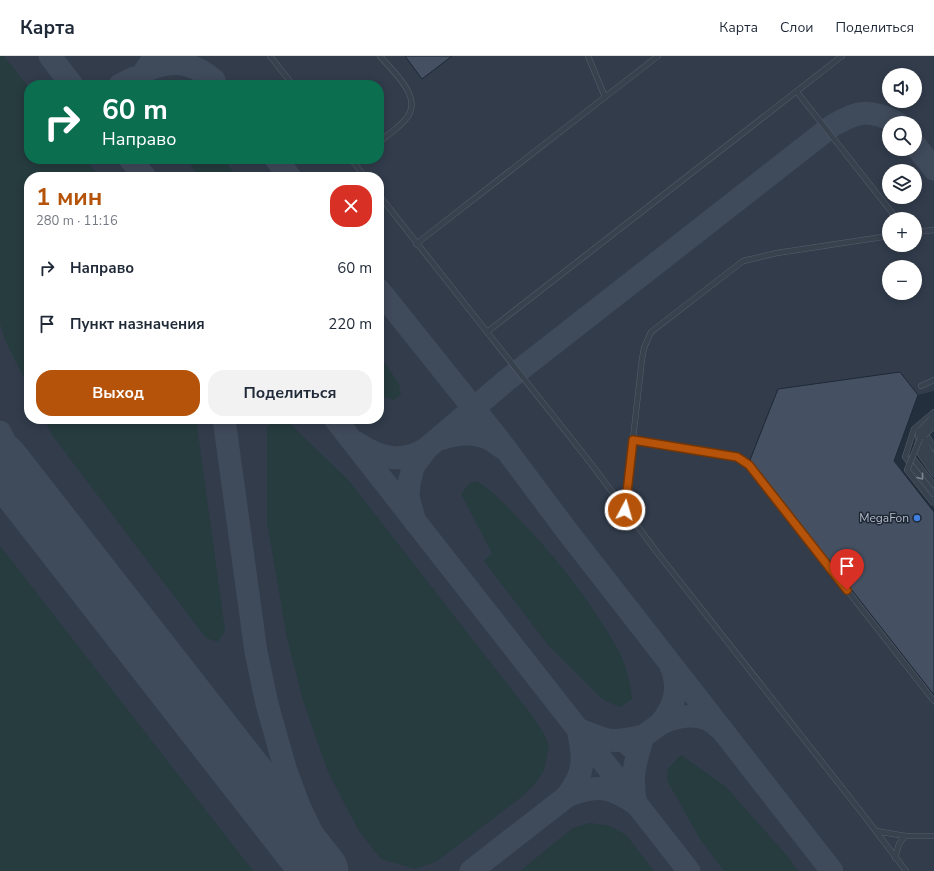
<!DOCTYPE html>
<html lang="ru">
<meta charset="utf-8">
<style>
:root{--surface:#fff;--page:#f2f2f3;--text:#1f2937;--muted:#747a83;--line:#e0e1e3;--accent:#b45309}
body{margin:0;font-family:"Nunito Sans",sans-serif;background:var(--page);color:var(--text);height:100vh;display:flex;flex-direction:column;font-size:15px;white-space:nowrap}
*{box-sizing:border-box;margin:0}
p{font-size:13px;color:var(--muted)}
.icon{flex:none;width:22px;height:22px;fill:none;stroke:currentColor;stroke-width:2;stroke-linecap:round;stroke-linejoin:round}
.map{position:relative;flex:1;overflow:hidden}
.drawer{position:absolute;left:24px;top:116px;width:360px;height:252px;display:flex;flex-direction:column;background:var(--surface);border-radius:16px;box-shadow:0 2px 10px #0003}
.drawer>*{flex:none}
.banner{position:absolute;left:24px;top:24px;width:360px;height:84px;border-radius:16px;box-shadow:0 2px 10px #0003;background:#0b6e4f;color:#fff;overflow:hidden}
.buttons{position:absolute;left:882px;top:12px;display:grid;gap:8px}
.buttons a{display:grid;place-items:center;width:40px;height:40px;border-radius:50%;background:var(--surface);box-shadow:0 2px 10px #0003;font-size:20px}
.pin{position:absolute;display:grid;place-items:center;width:34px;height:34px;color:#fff;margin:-41px -17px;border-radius:50% 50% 50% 0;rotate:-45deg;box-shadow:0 0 4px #0007}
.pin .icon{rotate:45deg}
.me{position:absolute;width:44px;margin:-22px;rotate:6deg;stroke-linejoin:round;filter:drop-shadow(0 0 3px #0008)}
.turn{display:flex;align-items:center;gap:14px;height:84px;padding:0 12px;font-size:18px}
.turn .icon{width:52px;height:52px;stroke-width:2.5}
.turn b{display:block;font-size:28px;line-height:34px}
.round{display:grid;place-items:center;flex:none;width:42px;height:42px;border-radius:16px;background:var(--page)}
.head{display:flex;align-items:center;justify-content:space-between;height:68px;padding:0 12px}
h1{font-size:24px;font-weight:700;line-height:30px;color:var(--accent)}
.button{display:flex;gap:8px;margin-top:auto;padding:8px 12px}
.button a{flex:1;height:46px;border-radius:16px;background:var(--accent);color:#fff;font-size:16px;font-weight:700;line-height:46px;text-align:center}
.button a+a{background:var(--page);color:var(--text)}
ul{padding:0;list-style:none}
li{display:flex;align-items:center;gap:12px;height:56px;padding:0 12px}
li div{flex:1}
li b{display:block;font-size:15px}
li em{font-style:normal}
header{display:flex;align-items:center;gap:24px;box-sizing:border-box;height:56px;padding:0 20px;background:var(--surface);border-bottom:1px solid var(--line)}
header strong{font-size:19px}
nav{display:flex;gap:22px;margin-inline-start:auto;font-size:14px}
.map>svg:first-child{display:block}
.airport{fill:#323c4b;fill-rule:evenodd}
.green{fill:#263c3f}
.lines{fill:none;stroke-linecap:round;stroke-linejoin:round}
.taxiway{stroke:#3f4a5a;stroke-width:23}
.runway{stroke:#3f4a5a;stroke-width:57}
.building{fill:#455162;stroke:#1f2835}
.service-casing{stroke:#565f6c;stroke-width:6}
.tertiary-casing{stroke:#565f6c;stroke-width:13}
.service{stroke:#38414e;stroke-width:5}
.tertiary{stroke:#38414e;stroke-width:12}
.service-bridge-casing{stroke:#565f6c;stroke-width:6;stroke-linecap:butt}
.tertiary-bridge-casing{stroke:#565f6c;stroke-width:13;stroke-linecap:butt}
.service-bridge{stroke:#38414e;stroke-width:5}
.tertiary-bridge{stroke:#38414e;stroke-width:12}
.oneway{stroke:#7c8592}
.route-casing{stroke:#753606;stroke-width:10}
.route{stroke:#b45309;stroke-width:7}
.shop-dot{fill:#3f7fe0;stroke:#1d2633;stroke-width:1.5}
.labels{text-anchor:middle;stroke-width:3;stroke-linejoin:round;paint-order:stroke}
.poi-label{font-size:12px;fill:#b4bcc9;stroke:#1d2633;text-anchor:end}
</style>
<header>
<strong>Карта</strong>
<nav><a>Карта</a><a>Слои</a><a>Поделиться</a></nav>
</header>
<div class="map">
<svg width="934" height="815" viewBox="0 0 934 815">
<rect width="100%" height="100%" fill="#242f3e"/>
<!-- airport -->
<path class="airport" d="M0,0H934V335L918,339L894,404L934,456V815H0ZM889,19H915V45H889ZM29,29H379V103H29ZM889,67H915V93H889ZM889,115H915V141H889ZM29,121H379V363H29ZM889,163H915V189H889ZM889,211H915V237H889Z"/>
<!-- green -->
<path class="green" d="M0,0H4L29,32V103H85L100,121H29V332L5,284L0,267Z
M186,103H223L237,121H199Z
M379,299L399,328L401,338L394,344L379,339Z
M44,363H196L225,575L218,586L206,582L52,379Z
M276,363L288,366L349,425L533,661L544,678L549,689L544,714L535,728L520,742L437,805L415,813L381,803L359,775L328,716L303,644L287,582L267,466V371Z
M476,425C492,434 504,448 517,461C556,501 591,545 618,594C626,608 630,627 632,643L620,651L602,643L548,589L488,510L484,505L492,497L461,438L471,426Z
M0,490L253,815H0Z
M681,699L726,731L788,801L798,815H724L700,783L667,724L668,713Z
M590,767L610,770L626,779L654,815H520L573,772Z"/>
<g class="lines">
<!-- taxiway -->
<path class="taxiway" d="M50,0L72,29
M155,0L145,15C172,3 191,5 214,24
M120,29L134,22L129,29
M915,89L934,113
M130,103L145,121
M276,103L290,121
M379,234L499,384L567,475L832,815
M224,363L256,596L267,648L285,712L299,750L330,815
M335,363L689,815
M0,376L16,409L57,478
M437,384C460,376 482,374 501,391
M357,387C380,403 403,408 427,392
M415,466L408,441L409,428L413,411L427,392L507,324L832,70C857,55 870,52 897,67
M671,610C680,632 675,650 660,668C678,659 703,655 718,671
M578,673C606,685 611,688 643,680C635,708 630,719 636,748C611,730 596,728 567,740C586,716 584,701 578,673Z
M630,690L660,668
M471,815L579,731"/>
<!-- runway -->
<path class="runway" d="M0,405L320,815"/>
</g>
<!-- building -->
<path class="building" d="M405,0H452L422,23Z
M900,316L918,339L894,405L934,456V639L750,404L778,333Z"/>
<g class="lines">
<!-- service casing -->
<g class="service-casing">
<path id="service" d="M270,0L293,29
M588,0L605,41L658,0
M842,0L487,276L589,405L659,499L862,757L906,815
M797,36L897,163
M379,86C388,79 398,72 405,64C425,42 394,17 380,0
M351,103L365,121
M379,139L487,276
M915,176L934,174
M416,188L605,41
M921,330L934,324
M934,356L914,373L905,401L934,438
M926,378L934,392
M633,384L737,401L745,404L934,645
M917,389L918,395L934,418
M912,401L934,429
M625,454L642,303L644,292L651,276L743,205L777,197L889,180
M876,775L905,780H934
M895,802L899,788L905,780"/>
</g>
<!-- tertiary casing -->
<g class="tertiary-casing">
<path id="tertiary" d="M922,377C920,389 927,398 934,408"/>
</g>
<!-- service -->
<use href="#service" class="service"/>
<!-- tertiary -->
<use href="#tertiary" class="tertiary"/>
<!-- service-bridge casing -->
<g class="service-bridge-casing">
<path id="service-bridge" d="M922,378L907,414L934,448"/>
</g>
<!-- tertiary-bridge casing -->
<g class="tertiary-bridge-casing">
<path id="tertiary-bridge" d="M922,377L934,365"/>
</g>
<!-- service-bridge -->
<use href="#service-bridge" class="service-bridge"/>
<!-- tertiary-bridge -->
<use href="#tertiary-bridge" class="tertiary-bridge"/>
</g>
<!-- one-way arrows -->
<defs><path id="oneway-chevron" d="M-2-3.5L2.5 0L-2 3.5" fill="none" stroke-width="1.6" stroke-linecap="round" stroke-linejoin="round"/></defs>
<use class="oneway" href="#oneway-chevron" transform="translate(921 421) rotate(52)"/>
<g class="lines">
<!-- route casing -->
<g class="route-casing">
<path id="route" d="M625,454L633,384L737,401L749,409L847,534"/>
</g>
<!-- route -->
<use href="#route" class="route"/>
</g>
<!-- markers -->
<circle class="shop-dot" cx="917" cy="462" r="4"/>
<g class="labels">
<!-- poi labels -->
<g class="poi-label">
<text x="909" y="466">MegaFon</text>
</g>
</g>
</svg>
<div class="buttons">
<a><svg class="icon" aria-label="sound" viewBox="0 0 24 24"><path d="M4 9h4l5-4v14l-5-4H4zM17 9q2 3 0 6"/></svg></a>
<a><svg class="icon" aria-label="search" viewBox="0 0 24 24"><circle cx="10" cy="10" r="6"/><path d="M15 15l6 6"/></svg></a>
<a><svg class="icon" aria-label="layers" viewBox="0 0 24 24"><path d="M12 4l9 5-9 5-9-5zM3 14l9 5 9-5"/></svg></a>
<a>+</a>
<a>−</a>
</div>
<div class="pin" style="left:847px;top:534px;background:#d93025"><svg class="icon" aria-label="arrive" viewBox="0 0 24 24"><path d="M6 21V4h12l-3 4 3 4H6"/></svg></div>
<svg class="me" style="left:625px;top:454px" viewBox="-20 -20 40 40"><circle r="17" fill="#b45309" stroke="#fff" stroke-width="3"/><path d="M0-11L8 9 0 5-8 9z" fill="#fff"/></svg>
<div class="banner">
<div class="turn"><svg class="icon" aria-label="right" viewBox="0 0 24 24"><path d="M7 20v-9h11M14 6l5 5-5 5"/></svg><div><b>60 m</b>Направо</div></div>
</div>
<section class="drawer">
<div class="head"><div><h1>1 мин</h1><p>280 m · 11:16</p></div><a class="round" style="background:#d93025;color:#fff"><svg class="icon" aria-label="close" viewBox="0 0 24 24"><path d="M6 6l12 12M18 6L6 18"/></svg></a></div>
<ul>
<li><svg class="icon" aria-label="right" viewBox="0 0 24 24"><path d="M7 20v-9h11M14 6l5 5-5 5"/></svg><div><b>Направо</b></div><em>60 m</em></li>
<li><svg class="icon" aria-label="arrive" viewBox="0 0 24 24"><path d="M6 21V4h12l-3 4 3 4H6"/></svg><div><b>Пункт назначения</b></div><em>220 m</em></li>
</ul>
<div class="button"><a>Выход</a><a>Поделиться</a></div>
</section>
</div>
